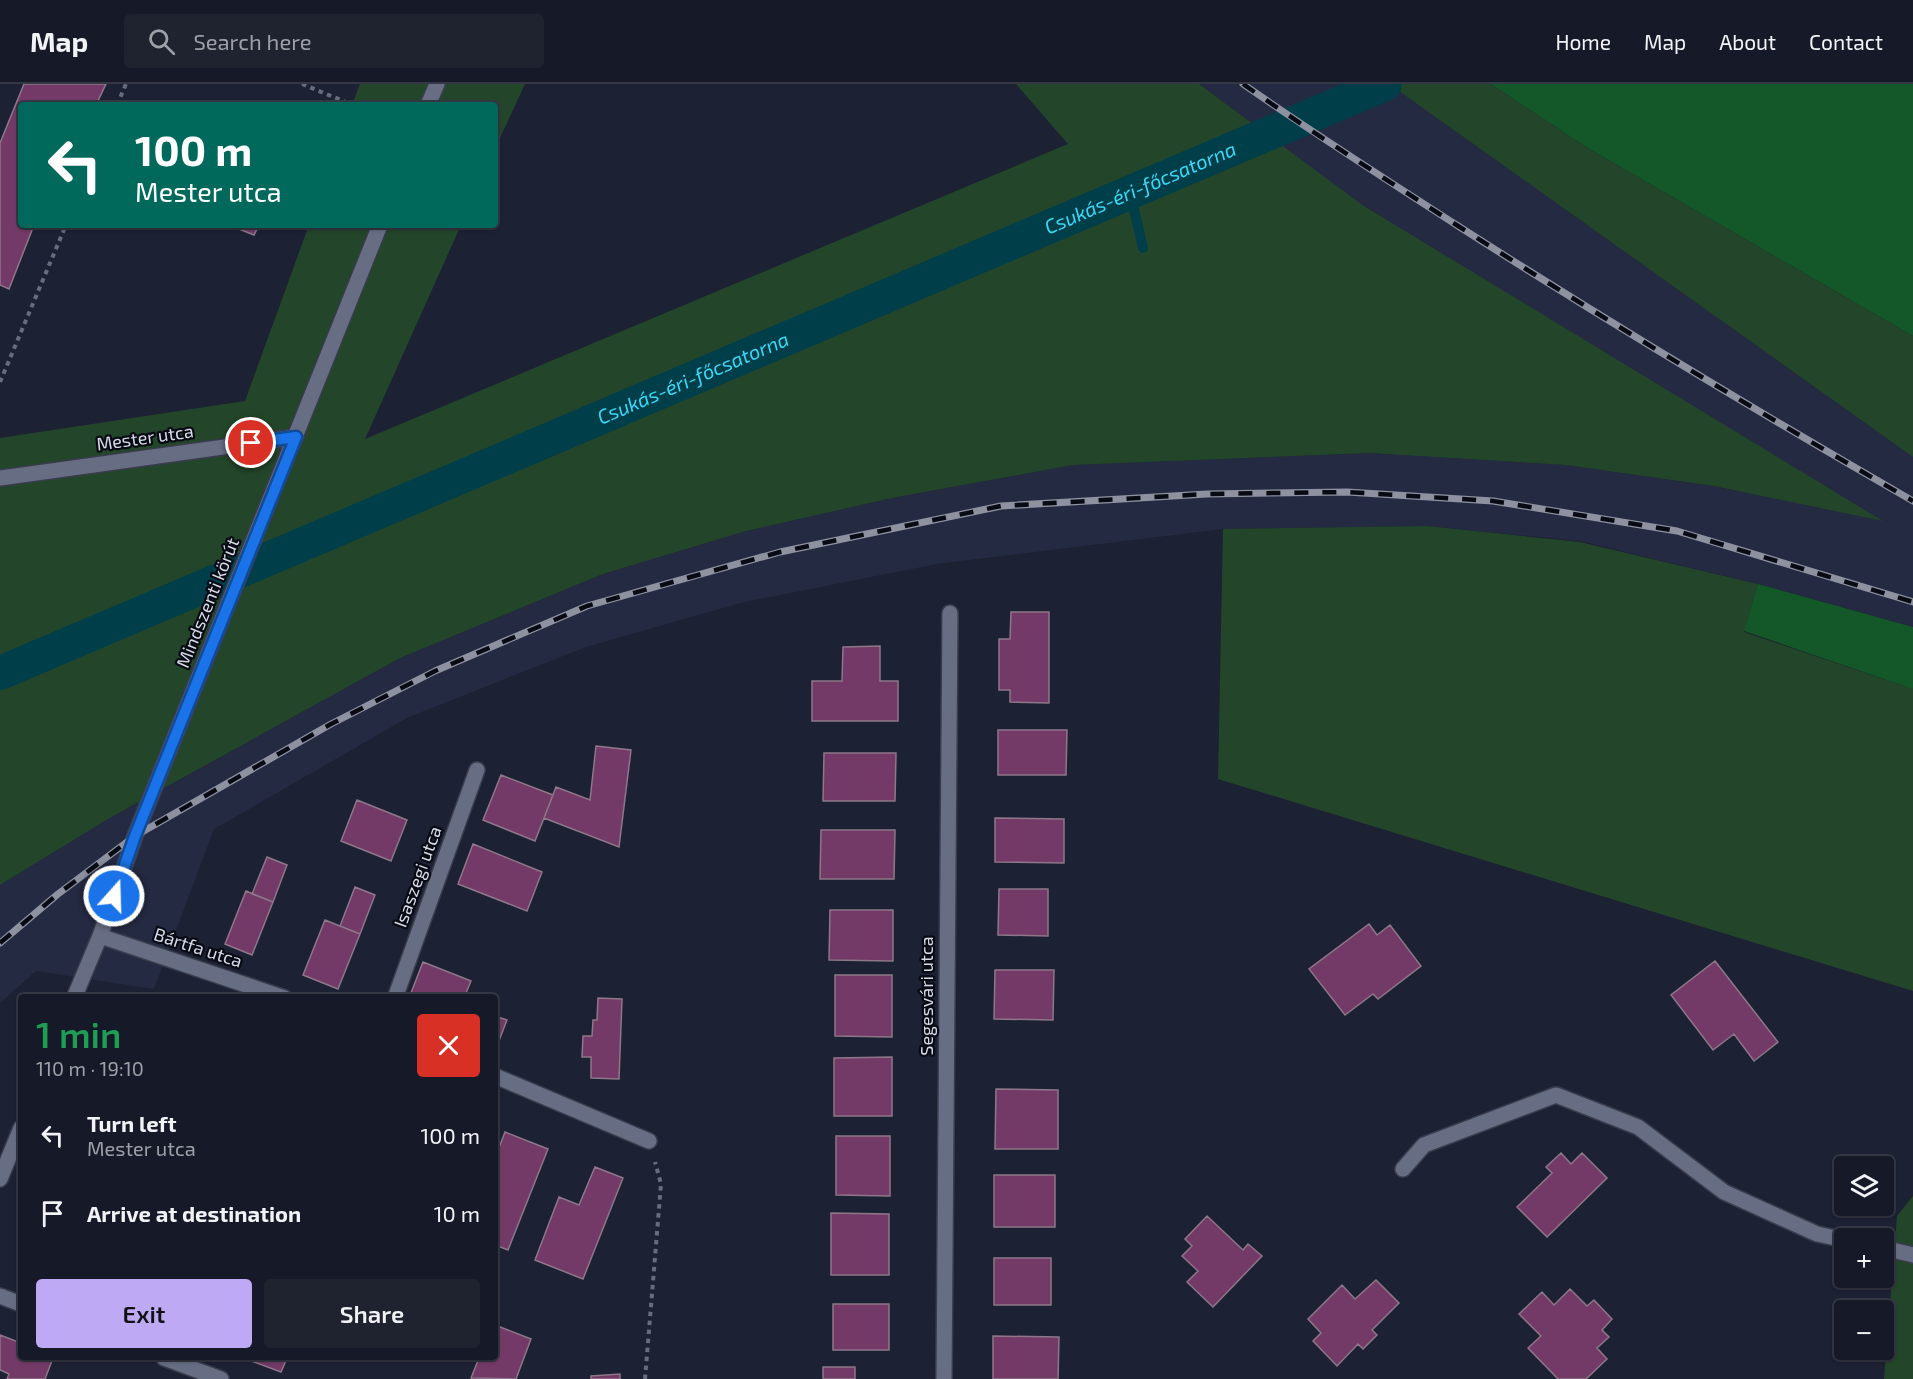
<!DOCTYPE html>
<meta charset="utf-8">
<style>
:root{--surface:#161927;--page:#1f222f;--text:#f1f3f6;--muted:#9ea0a7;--line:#353844;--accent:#bea9f5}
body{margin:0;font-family:"Exo 2",sans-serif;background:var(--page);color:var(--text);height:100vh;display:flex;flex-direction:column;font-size:22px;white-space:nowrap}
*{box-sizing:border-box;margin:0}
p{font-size:20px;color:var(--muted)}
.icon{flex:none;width:33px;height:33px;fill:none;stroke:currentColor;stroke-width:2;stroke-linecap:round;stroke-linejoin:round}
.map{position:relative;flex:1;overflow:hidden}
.side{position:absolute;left:18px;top:910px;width:480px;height:366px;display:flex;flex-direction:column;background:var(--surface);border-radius:6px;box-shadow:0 2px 4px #0004,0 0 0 2px var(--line)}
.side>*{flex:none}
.banner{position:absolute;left:18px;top:18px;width:480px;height:126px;border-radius:6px;box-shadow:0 2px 4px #0004,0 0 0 2px var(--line);background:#00695c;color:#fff;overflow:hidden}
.fabs{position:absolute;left:1834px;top:1072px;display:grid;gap:12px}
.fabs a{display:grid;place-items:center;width:60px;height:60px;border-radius:6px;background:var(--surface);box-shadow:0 2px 4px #0004,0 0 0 2px var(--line);font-size:30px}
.pin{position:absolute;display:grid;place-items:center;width:51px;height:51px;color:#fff;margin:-26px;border:3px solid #fff;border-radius:50%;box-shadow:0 2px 6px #0007}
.me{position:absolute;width:66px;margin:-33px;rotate:20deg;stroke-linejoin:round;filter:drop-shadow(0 0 4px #0008)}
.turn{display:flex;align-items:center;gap:21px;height:126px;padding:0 18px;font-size:27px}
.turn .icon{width:78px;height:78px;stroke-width:2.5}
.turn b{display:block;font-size:42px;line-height:51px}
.round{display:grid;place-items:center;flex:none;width:63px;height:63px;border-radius:6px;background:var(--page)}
.head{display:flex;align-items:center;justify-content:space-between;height:102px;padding:0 18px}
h1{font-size:36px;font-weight:600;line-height:45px;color:#1e9e55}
.button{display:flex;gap:12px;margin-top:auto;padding:12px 18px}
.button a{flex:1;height:69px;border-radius:6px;background:var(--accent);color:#111;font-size:24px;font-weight:600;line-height:69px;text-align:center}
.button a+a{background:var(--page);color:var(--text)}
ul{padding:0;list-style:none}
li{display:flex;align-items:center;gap:18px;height:78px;padding:0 18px}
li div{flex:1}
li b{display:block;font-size:22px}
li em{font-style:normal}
header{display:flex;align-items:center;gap:36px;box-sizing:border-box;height:84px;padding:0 30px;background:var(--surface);border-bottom:2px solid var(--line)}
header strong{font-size:28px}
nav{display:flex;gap:33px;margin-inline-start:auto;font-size:21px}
.search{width:420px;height:54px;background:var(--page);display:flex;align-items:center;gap:15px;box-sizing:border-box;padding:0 21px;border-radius:6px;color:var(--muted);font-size:22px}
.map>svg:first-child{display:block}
.built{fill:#242a42}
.green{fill:#23462a}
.forest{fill:#145728}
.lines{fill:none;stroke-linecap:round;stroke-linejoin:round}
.stream{stroke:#003f4a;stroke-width:10}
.canal{stroke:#003f4a;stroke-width:34}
.building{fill:#733a68;stroke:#8d7788;stroke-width:1.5}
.minor-casing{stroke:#393c4c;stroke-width:18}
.path{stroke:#686c7c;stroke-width:4;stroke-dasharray:4.5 4.5;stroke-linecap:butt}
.minor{stroke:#676e84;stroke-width:15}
.rail-casing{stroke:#8d91a0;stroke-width:7}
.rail{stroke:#090b14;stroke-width:4.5;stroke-dasharray:14;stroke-linecap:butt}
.route-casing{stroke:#114b97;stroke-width:15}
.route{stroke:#1a73e8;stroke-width:10}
.labels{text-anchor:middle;stroke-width:4.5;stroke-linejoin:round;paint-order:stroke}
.street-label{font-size:18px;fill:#d7dbe8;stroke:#090b14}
.water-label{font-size:20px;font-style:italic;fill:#3bd7f6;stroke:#090b14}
</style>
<header>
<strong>Map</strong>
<div class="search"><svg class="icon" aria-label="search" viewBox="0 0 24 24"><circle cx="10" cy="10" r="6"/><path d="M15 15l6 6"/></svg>Search here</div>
<nav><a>Home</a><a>Map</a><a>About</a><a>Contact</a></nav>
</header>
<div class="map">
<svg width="1913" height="1295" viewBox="0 0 1913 1295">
<rect width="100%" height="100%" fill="#1d2134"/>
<!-- built -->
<path class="built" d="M1199,0H1389L1913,373V543L1758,500L1580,457L1427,442L1223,445L937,480L744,518L586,563L409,633L214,745L154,905L36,887L0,919V801L108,735L400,574L603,490L746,447L892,414L1073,381L1369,369L1566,381L1714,402L1881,436L1364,122Z"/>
<!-- green -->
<path class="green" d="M360,0H525L495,65V21H352Z
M1016,0H1199L1364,122L1883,437L1714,402L1566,381L1369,369L1073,381L892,414L746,447L603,490L400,574L108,735L0,801V354L245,317L309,141H461L365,355L1068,60Z
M1389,0H1491L1586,63L1913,252V373Z
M1427,442L1580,458L1758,500L1744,548L1913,605V907L1218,695L1223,445Z
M1913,1112V1295H1884L1897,1132Z"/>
<!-- forest -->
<path class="forest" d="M1491,0H1913V252L1586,63Z
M1758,500L1913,543V605L1744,547Z"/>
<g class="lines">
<!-- stream -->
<path class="stream" d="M1127,110L1134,125L1143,164"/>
<!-- canal -->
<path class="canal" id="s1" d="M0,589L1385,0"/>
</g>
<!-- building -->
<path class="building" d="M24,0H106L96,21H21V141H34L9,205L0,201V59Z
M229,141H259L254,151Z
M1011,528H1049V619L1010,618V606H999V555H1010Z
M880,562V597H898V637H812V597H842L843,563Z
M998,646H1067L1066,691H998Z
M596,662L631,666L619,763L544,734L556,703L590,716Z
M824,669H896L895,717H823Z
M501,691L553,711L535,757L483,736Z
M357,716L407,736L391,777L341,757Z
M995,734L1064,735V779L995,778Z
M821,746H895L894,795H820Z
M473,760L542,788L527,827L458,800Z
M267,773L287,781L273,818L252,810Z
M355,803L375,811L360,850L340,842Z
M999,805H1048V852L998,851Z
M246,807L273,818L252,871L225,860Z
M830,826H893V877L829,876Z
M325,836L360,850L338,905L303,891Z
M1369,840L1377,851L1390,841L1421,882L1378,915L1373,910L1345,931L1309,885Z
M1715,877L1778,958L1754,977L1734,950L1713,966L1671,911Z
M423,878L471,897L464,914H409Z
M995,886H1054L1053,936L994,935Z
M835,891H892V953L835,952Z
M598,914L622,915L619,995L591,994V973H582L583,952H592L593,936H597Z
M495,932L507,936L495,967Z
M892,973V1032H834V974Z
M996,1005L1058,1006V1065H995Z
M505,1048L548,1065L508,1166L495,1161V1074Z
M836,1052H890V1112L836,1111Z
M1561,1069L1571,1080L1582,1069L1607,1094L1547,1153L1517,1123L1552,1089L1546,1083Z
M595,1083L623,1094L583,1195L535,1176L559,1113L579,1121Z
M994,1091H1055V1143H994Z
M831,1129L889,1130V1191H831Z
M1207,1132L1243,1166L1248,1160L1262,1172L1213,1223L1187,1198L1198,1187L1182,1172L1192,1162L1185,1155Z
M994,1174H1051V1221H994Z
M1376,1196L1399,1219L1372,1246L1377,1251L1363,1265L1358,1260L1337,1282L1313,1257L1321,1249L1308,1235L1342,1201L1355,1215Z
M1570,1205L1587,1222L1594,1216L1612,1235L1602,1246L1609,1253L1597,1264L1607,1275L1586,1295H1558L1528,1264L1541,1252L1519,1230L1542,1208L1554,1221Z
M833,1220H889V1266H833Z
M495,1241L531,1255L516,1295L471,1294L479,1274H495Z
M0,1251L21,1259V1274H53L45,1295H7L9,1290L0,1286Z
M993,1252L1059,1253L1058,1295H993Z
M243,1274H287L281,1288Z
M823,1283H855V1295H823Z
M620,1290V1295H591V1292Z"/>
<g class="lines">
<!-- minor casing -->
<g class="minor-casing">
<path id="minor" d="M428,21L437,0
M0,394L296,353
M100,852L285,914
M74,914L100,852L135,752L380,141
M395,914L477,686
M495,992L649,1057
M1403,1085L1424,1061L1556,1011L1638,1043L1724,1108L1817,1150L1845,1156
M0,1095L21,1044
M1884,1164L1913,1171
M0,1212L21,1220
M164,1274L221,1295
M944,1295L950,529"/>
</g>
<!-- path -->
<path class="path" d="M302,0L353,21
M117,21L126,0
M0,298L66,141
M645,1295L661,1100L655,1078"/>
<!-- minor -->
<use href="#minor" class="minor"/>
<!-- rail casing -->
<g class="rail-casing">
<path id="rail" d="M1243,0C1313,49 1384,94 1455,140C1605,236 1758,328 1913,417
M0,859L58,810L135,752L331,640L435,587L587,522L780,468L1001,422L1207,410L1347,408L1493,417L1677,447L1913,518"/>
</g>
<!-- rail -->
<use href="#rail" class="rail"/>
</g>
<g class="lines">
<!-- route casing -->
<g class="route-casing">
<path id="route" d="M114,812L135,752L296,353L251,359"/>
</g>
<!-- route -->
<use href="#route" class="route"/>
</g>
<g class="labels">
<!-- street labels -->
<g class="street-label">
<text transform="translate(145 354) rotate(-8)" y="6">Mester utca</text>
<text transform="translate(208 519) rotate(-68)" y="6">Mindszenti körút</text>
<text transform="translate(418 793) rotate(-70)" y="6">Isaszegi utca</text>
<text transform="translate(198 864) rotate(18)" y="6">Bártfa utca</text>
<text transform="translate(927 912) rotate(-90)" y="6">Segesvári utca</text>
</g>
<!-- water labels -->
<g class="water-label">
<text dy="7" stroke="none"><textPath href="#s1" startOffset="1239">Csukás-éri-főcsatorna</textPath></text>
<text dy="7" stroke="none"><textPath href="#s1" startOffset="753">Csukás-éri-főcsatorna</textPath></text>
</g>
</g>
</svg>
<div class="fabs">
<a><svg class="icon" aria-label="layers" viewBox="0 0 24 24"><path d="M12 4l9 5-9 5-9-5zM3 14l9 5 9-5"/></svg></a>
<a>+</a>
<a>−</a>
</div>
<div class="pin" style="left:251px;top:359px;background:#d93025"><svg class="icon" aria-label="arrive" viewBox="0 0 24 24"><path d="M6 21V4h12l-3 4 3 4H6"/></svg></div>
<svg class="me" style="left:114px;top:812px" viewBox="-20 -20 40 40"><circle r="17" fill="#1a73e8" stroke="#fff" stroke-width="3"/><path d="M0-11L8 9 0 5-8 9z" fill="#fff"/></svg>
<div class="banner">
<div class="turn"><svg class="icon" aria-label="left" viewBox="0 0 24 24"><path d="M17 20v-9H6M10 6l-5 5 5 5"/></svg><div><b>100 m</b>Mester utca</div></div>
</div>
<section class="side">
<div class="head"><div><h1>1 min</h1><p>110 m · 19:10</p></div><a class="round" style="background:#d93025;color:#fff"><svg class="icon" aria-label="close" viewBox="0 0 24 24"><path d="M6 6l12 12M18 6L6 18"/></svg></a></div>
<ul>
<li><svg class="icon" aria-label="left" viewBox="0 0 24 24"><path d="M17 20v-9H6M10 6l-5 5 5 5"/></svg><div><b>Turn left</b><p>Mester utca</p></div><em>100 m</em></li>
<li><svg class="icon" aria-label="arrive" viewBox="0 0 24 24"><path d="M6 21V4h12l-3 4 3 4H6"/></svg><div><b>Arrive at destination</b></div><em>10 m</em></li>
</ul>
<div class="button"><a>Exit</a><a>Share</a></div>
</section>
</div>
